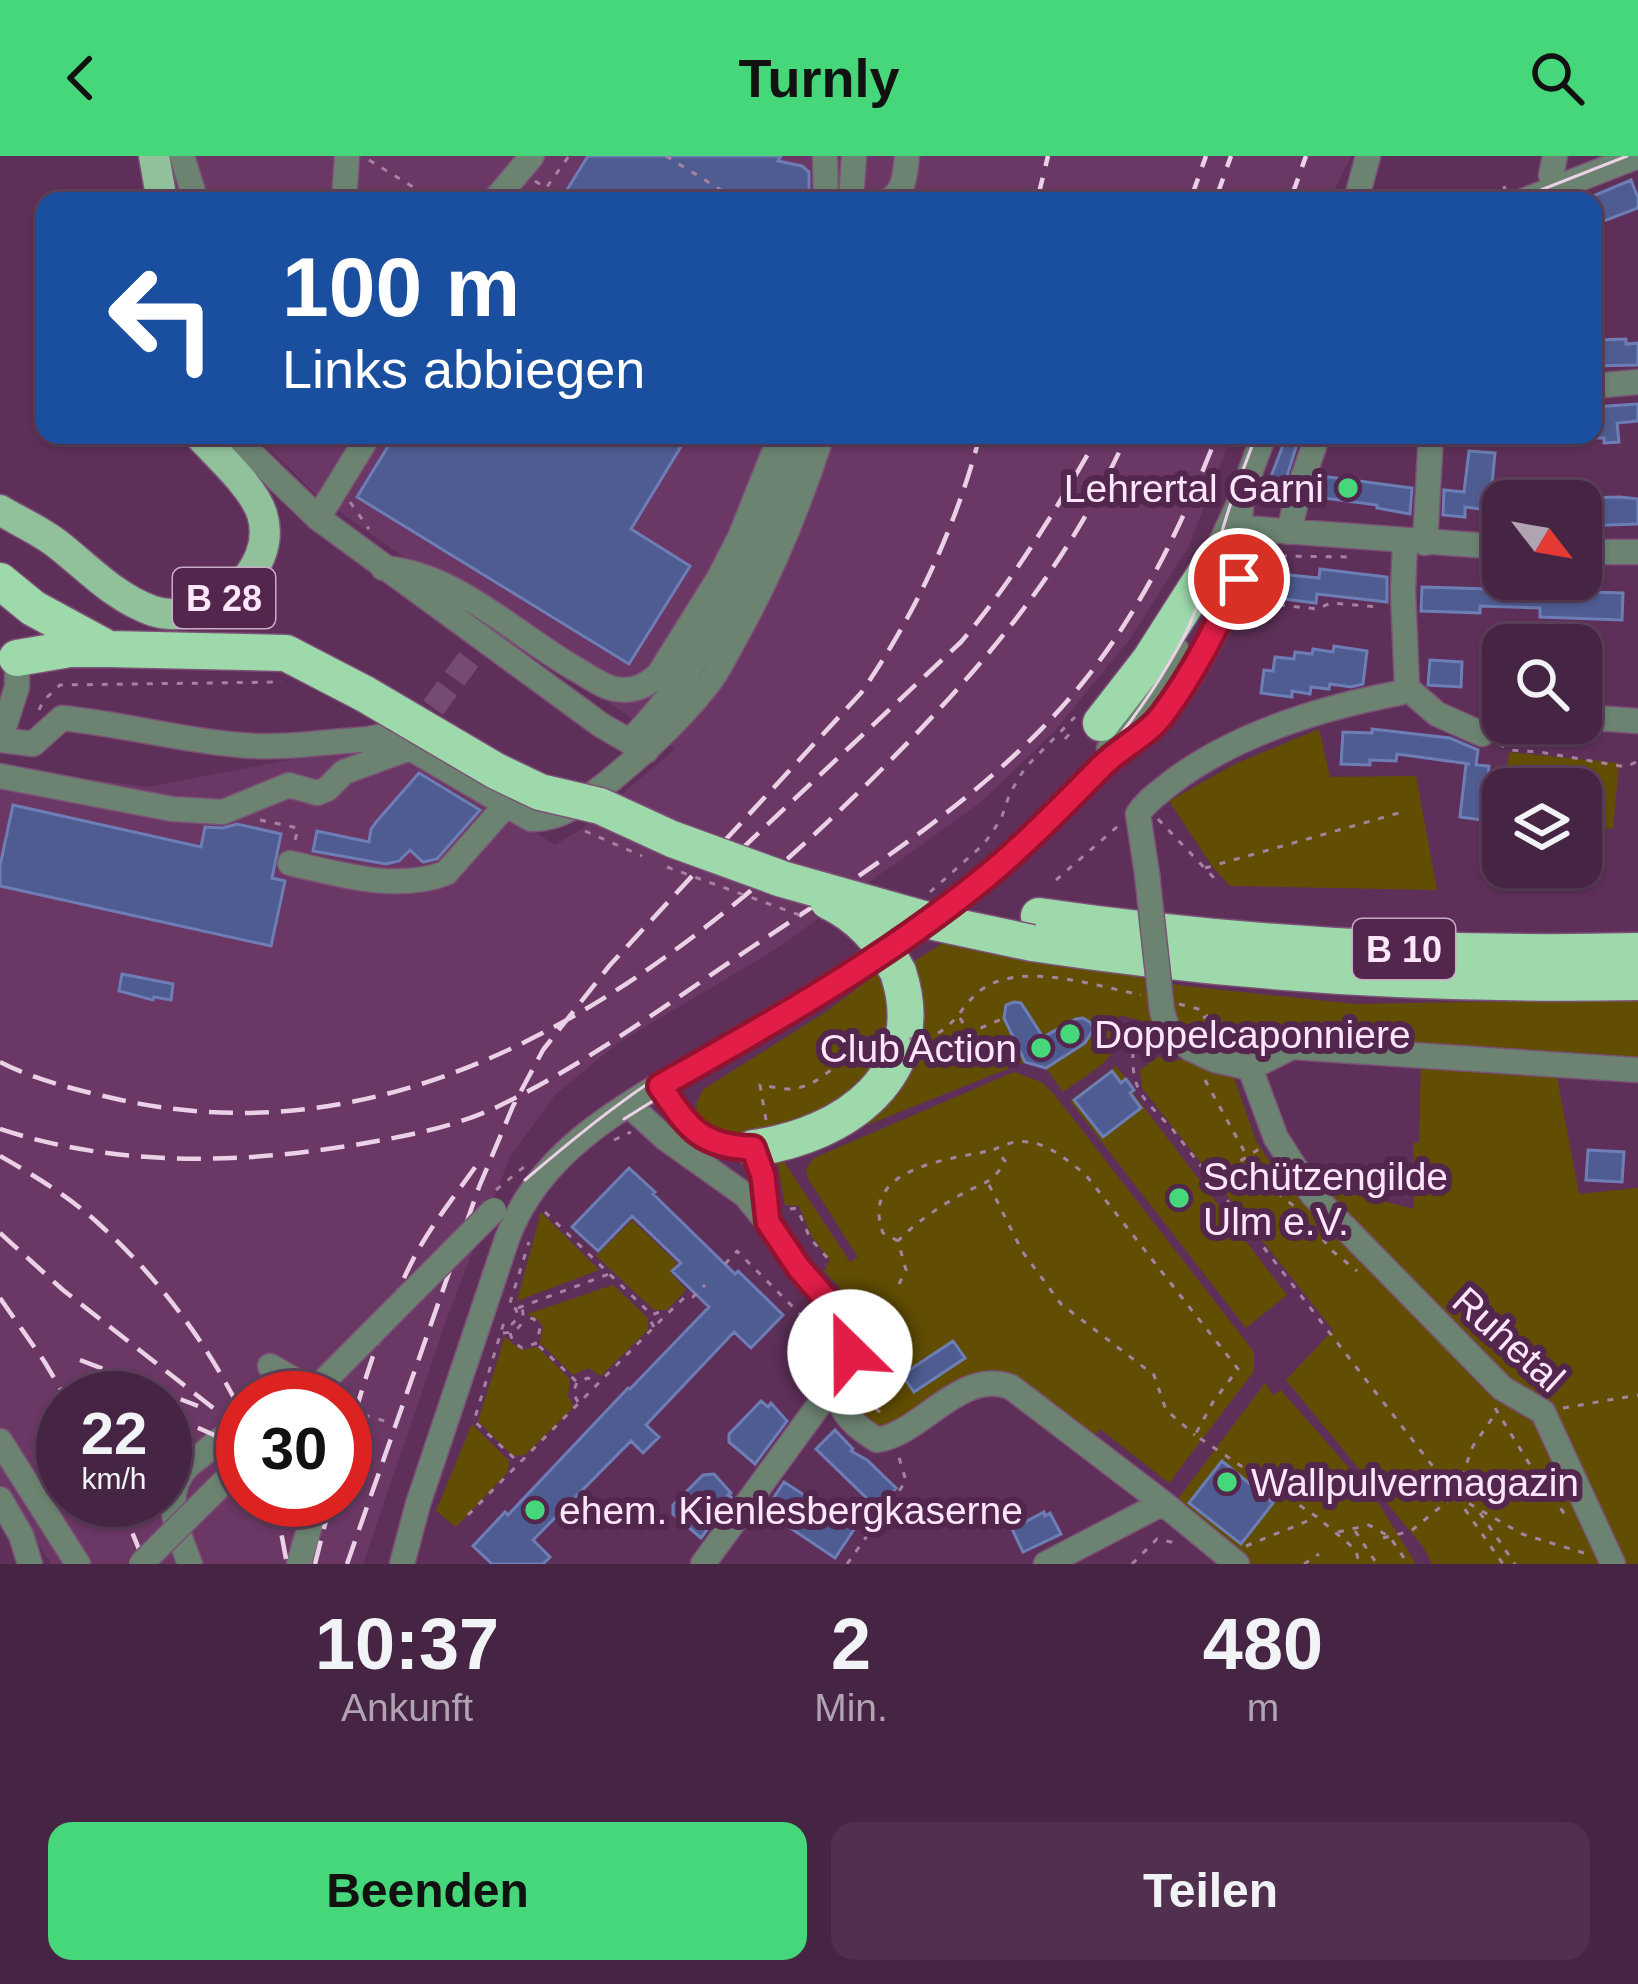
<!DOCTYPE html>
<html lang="de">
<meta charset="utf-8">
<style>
:root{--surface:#462443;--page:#50304e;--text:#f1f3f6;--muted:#b0a4b2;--line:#5e415c;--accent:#46d77a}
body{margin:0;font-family:Arial,sans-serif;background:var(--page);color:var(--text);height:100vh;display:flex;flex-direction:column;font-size:45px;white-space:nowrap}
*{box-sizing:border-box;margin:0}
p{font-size:39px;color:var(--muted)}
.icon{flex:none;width:66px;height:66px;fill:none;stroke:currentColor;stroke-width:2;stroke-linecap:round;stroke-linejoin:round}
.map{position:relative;height:1408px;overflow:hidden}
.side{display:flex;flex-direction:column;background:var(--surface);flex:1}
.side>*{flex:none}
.guide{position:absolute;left:36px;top:36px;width:1566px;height:252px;border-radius:24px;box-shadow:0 3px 9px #0004,0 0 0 3px var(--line);background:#1a4fa0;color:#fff;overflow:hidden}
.needle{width:78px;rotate:121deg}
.buttons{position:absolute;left:1482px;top:324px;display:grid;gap:24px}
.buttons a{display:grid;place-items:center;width:120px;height:120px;border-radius:24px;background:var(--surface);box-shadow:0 3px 9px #0004,0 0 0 3px var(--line);font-size:60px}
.speed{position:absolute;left:36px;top:1215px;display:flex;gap:24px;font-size:60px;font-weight:700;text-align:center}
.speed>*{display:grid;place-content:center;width:156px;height:156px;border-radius:50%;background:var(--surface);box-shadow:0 3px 9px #0004,0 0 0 3px var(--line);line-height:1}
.speed small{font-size:30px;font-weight:400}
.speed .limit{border:18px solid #d22;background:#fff;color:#111}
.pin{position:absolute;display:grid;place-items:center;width:102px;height:102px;color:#fff;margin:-51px;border:6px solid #fff;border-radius:50%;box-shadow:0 3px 12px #0007}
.me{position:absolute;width:132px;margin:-66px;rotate:337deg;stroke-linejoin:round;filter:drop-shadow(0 0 9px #0008)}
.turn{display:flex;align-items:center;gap:42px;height:252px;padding:0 48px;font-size:54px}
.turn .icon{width:156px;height:156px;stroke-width:2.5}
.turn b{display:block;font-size:84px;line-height:102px}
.eta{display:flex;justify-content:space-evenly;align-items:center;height:204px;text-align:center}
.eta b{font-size:72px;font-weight:700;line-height:84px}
.action{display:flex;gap:24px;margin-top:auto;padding:24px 48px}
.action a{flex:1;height:138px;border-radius:24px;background:var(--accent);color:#111;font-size:48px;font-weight:700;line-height:138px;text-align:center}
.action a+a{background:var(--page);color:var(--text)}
header{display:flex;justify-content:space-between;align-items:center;height:156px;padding:0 48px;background:var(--accent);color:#111;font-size:54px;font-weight:700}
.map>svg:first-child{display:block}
.built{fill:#6b3765;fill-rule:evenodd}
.green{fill:#624e02}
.building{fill:#4e5c92;stroke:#6d7db6;stroke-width:3}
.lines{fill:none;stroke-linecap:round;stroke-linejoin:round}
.minor-tunnel{stroke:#764b71;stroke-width:24;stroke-dasharray:24 12;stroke-linecap:butt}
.minor-casing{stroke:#7b5176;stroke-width:27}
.major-casing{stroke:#7b5176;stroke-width:33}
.highway-casing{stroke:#7b5176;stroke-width:39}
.path{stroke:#a682a1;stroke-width:3;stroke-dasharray:6 9;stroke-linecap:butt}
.minor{stroke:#6c8371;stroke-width:24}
.major{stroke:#90c19b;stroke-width:30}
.highway{stroke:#9ed9ac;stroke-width:36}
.tram{stroke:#ebd1e6;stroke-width:3}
.rail{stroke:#ebd1e6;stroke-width:4.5;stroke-dasharray:24 12;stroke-linecap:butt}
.minor-bridge-casing{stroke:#7b5176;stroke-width:27;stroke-linecap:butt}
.highway-bridge-casing{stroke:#7b5176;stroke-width:39;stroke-linecap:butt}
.path-bridge{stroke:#a682a1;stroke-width:3;stroke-dasharray:6 9;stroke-linecap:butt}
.minor-bridge{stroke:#6c8371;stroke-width:24}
.highway-bridge{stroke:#9ed9ac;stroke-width:36}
.route-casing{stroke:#92132f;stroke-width:30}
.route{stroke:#e11d48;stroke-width:21}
.poi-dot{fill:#46d77a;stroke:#53264e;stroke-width:4.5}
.labels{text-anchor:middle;stroke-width:12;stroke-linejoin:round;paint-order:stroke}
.shield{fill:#53264e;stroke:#caacc6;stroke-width:3}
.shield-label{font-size:36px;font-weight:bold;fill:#fde6f9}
.poi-label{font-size:39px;fill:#fde6f9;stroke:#53264e;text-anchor:start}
.street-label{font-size:39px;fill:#fde6f9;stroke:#53264e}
</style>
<header><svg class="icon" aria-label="back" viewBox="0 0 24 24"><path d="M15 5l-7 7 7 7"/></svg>Turnly<svg class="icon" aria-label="search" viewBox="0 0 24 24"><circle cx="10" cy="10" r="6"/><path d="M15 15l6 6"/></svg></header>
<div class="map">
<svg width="1638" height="1408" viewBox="0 0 1638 1408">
<rect width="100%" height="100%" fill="#5e3059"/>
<!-- built -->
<path class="built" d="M158,0H1351L1329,45H165Z
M256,279H1232L1188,392L1129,484L1053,577L981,646L776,793L618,887L555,939L511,999L452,1148L363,1408H51L0,1329V612L148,631L393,584L555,689L580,674L675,593L316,339ZM63,1242H165V1344H63ZM243,1242H345V1344H243Z"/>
<!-- green -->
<path class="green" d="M1319,573L1330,621L1416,620L1437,734L1230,730L1212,710L1169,645L1235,608Z
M1509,596L1619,607L1613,673L1581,670V633H1505Z
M946,785L1185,830L1355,848L1638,843V906L1296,882L1246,889L1222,896L1185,883L1176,862L1146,866L1119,859C1123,905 1096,911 1063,936L1046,912L1085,887L1093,874L1091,867C1074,857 1058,873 1043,881L1021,847L1006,849L1004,862L1025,906L782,1003L850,1106L858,1101L809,1024L806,1013L814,1002L1014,916L1041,926L1054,938L1254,1196V1215L1169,1327L1100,1273L1093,1282L1015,1224L879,1276L846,1242L849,1222L877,1180L852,1145L824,1115L830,1104L812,1081L799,1050L785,1049L776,998L865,956L908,809Z
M878,817L894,863L871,922L820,957L765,977L726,978L701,967C694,952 695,946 704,933L827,855Z
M1158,901L1230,910L1256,985L1289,1035L1321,1029L1414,1053L1413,987L1419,986L1421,907L1556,916L1579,1038L1638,1032V1408H1432L1424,1392L1286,1224L1333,1174L1142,932L1140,914Z
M1116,910L1136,934L1133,937L1287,1139L1246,1172L1070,945Z
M541,1056L599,1114L517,1145Z
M632,1064L677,1107L670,1116L686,1134L667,1154H654L596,1100Z
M613,1129L648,1162V1174L601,1220L588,1212L573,1219L540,1187L543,1171L536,1162L527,1158Z
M505,1181L521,1194L537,1191L570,1223L568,1240L574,1251L525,1299L513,1300L478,1265Z
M1265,1227L1273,1239L1281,1234L1376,1343L1416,1408H1246L1175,1347Z
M472,1268L509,1305L508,1316L456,1371L436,1355Z"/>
<!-- building -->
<path class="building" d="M588,0H781L778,5L802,10L809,16V45H560Z
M1631,24L1638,42V52L1593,69V40Z
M1626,183V188L1638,187V209L1593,210V184Z
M1638,248V265L1617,267L1619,286L1604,287V282H1593V251Z
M395,279H688L631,373L690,410L629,508L357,341Z
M1287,279H1300L1280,342L1265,336Z
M1469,295L1495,297L1491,338L1503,339V356L1465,351V361L1443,359L1444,334L1464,336Z
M1321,320L1412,332L1410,358L1377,352V349L1317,341Z
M1620,341L1638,343V368L1581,370V342Z
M1320,413L1387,421V446L1317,438L1316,447L1268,441L1271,417L1319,422Z
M1422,431L1623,437L1622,464L1540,461V452L1480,450V457L1421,455Z
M1334,490L1367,495L1363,528L1351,531L1330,528L1329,533L1311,531L1310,538L1292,535V541L1261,537L1264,514L1273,515L1275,501L1294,503L1295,496L1312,498L1313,493L1333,496Z
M1430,504L1462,506L1461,531L1428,529Z
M1372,573L1450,582L1478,594L1476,609L1489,610L1482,664L1460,661L1466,608H1470L1397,598L1396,605L1370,604V609L1341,608L1343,576L1372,577Z
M419,617L480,654L437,703L423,706L410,694L399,705L386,708L313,695L317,675L369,686L371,673L377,665Z
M13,649L201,691L205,671L223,672L237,668L281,678L272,722L285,725L271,790L0,730V710Z
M122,818L173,828L171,844L154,841L153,844L119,835Z
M1014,846L1021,847L1043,881L1076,863L1083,862L1091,867L1093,874L1085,887L1046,912L1025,906L1004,862L1006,849Z
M1112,915L1121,927L1126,923L1134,934L1130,937L1141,952L1103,981L1074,944Z
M1588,994L1624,996L1622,1026L1586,1024Z
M629,1012L655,1036L653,1038L735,1118L738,1115L783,1159L751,1192L734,1176L646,1269L659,1281L643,1297L631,1285L533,1384L550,1401L543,1408H492L473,1390L505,1356L508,1359L628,1232L630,1233L709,1151L672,1115L681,1107L632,1060L598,1095L572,1071Z
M953,1185L965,1202L914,1236L902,1219Z
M761,1245L768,1251L771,1247L787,1265L755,1308L729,1286V1278Z
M835,1274L853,1293L851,1295L867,1304L896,1332L877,1352L816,1293Z
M1222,1305L1273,1347L1241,1388L1189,1347Z
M714,1318L731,1337L728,1339L731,1341L701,1382L673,1358V1349L703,1319Z
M784,1326L855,1372L835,1402L765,1355Z
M1044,1356L1045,1360L1050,1357L1061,1378L1023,1396L1012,1373Z"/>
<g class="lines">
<!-- minor-tunnel -->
<path class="minor-tunnel" d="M405,572L424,564L475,495"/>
<!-- minor casing -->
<g class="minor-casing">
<path id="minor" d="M182,0L196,45
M825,0L826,45
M1555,32L1551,19L1555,0
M344,45L347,0
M494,45L532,0
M851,45L854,0
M888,45C905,36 905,18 907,0
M1356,45L1368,0
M1523,45L1638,0
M1593,230L1638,226
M232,279L318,362L601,569L646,595
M318,362L369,279
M1229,371L1503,391
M1289,376L1299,333L1318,279
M1425,387L1431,279
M1581,396H1638
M383,412C454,417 514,477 574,512C587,519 602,531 616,533C634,536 646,530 659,518L719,422L740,381L781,279
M1209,417L1220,388L1237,352L1264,279
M1407,532L1437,558L1482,578
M1498,553H1503
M1581,561L1638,565
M0,584L33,588L62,562C122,568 180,584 239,589C270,592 302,589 333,586C355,584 377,584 397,575L410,592L531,663C563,664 588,642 612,623C647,594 683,561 711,524C720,512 727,497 734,484C771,419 799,350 822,279
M0,584L17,531V502
M630,585C719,492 757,398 802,279
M1109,593L1150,537L1176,493
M0,620L172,653L223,656L289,629L317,637L327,633L344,616L410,592
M290,707C339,718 397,736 446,717L507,648
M1147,718L1138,658C1146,645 1160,636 1172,626C1237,577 1320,552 1399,537L1407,532L1403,435L1405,385
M1162,855L1169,877L1191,893L1215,904L1250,912L1292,891L1638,914
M1250,912L1276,982L1312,1038L1502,1232L1543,1256L1613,1408
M660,930C688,971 699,991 753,992
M629,949L665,982L745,1039L768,1067L798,1112L846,1165L851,1179L850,1196L835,1233C841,1258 856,1271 877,1284C923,1277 960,1212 1011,1231L1163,1347L1237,1408
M753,992L763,1020L768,1066
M270,1210L326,1242
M0,1285L78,1408
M0,1343L21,1379L30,1408
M190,1408C178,1376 160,1338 188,1310C193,1305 198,1302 203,1298C216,1286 226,1278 243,1273
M299,1408L317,1344
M402,1408L418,1348L507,1083C543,983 649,937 735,886C819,837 902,788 978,727C1023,691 1062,648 1103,608C1118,593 1138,584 1153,569C1184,542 1231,452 1242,412C1246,398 1243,390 1241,376C1239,365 1241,352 1242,340
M703,1408L824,1242L835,1233
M1046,1408L1163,1347"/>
</g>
<!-- major casing -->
<g class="major-casing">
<path id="major" d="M154,0L162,45
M0,354C18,365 39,374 56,387C87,411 115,442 153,455C207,472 280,416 262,358C254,332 218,300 199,279"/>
</g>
<!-- highway casing -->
<g class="highway-casing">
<path id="highway" d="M0,425L33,452L103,490
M17,502L70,493H109L286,497L365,538
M1101,567L1150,504L1214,404
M1039,760C1239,789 1436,800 1638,795
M1032,787C1234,818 1434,830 1638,826
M753,992C845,980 932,918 898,816"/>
</g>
<!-- path -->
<path class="path" d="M666,0L739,45
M369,4L436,45
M535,25L546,32L569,0
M1445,45L1462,41H1481L1506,31
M350,346L369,373
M1266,403L1279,400L1352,401
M1249,446L1318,453L1330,447L1381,451
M39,554L43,545L60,529L282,526
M1065,583L1073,574
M1499,588L1509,594L1540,596L1626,611L1638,605
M1158,663L1215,723
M260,664L298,672L294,689
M1205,712L1399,657
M1056,724L1118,670
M930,736L984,688L1001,663L1010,637L1025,612L1075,561
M1179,848L1202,854L1207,860L1190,869
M960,862L969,877L1004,862
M938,877C958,866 965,844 984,832C1024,806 1097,830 1141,839
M1133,896C1131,938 1147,945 1173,974L1455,1339L1503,1408
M1205,924L1259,1022L1295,1051
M766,964L760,929C769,930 780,933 789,933C821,932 837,902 865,892
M614,984L631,976
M1228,1013L1259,993
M989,1029L1022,1095L1061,1148L1154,1219L1166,1254L1195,1279
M496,1034L525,1010
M790,1053L797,1052L810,1082L829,1104L825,1109
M545,1056L652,1159
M1314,1071L1330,1093L1357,1115
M898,1085L883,1077C859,1011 948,1004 993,994
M725,1108L737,1095L802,1160
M899,1128L906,1114L898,1085C915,1067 939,1051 960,1039C981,1027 992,1029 1005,1005L995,993C1033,974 1055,995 1085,1018L1238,1213L1213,1246L1195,1279L1317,1361L1356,1394L1359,1408
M518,1152L609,1118
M654,1171L650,1164L652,1159L659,1156L664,1158
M503,1177C518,1177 526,1167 522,1152
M510,1177L513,1186L522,1192L537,1187L540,1172L534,1163L524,1161
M539,1190L577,1226
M861,1226L878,1255L889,1257
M578,1246L573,1237L577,1226L588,1222L596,1226
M1495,1252L1535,1317L1569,1364
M1563,1252L1638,1239
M364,1259L392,1267
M514,1302L474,1265L504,1166L512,1168L518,1162L516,1153L509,1150L529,1086
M1458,1328L1474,1349
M1456,1340L1522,1378L1584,1397
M1480,1357L1515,1408
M468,1359L665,1160L686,1140L693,1141L705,1129
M1355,1375L1377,1408
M1338,1376L1369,1369L1390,1381L1408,1408
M1383,1382L1411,1375L1455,1339L1473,1290L1498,1254
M1246,1390L1315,1362
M847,1408L906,1325L898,1298
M1132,1408L1157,1383L1180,1388
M1304,1408L1319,1398"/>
<!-- minor -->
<use href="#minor" class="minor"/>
<!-- major -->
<use href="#major" class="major"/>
<!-- highway -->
<use href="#highway" class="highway"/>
<!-- tram -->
<path class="tram" d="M1513,45L1627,0
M624,963L741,890
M525,1024C580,977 636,931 700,895C747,868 797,846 843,817C977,735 1101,629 1178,492C1202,448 1213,403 1228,356C1236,330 1247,305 1256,279"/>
<!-- rail -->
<path class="rail" d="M1037,45L1048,0
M1190,45L1206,0
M1215,45L1231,0
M1290,45L1306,0
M715,718L961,486C1015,422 1057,352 1099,279
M0,906C37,925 81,935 121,944C416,1008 670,823 868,627C975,520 1064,419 1127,279
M0,973C121,1013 253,1008 377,985C417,978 462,968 499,950C588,907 670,846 752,791C869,713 995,636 1084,525C1143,451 1183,367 1217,279
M0,1000C35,1020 70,1041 99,1068C157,1120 209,1189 243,1260
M0,1077L63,1134L222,1259L243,1271
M0,1142L44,1205L66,1242
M80,1204L198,1250
M165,1257L243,1292
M345,1292C364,1225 384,1158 417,1096C434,1066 456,1038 476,1010
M119,1344L145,1408
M275,1344L287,1408
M315,1408L331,1344
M347,1408L479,1031L513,950L543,894L610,809L861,537C915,459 956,371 980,279"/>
<!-- minor-bridge casing -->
<g class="minor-bridge-casing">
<path id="minor-bridge" d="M1147,718L1162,855
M307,1242L494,1054
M141,1408L243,1307"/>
</g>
<!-- highway-bridge casing -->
<g class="highway-bridge-casing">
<path id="highway-bridge" d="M365,538L496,615L540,636L600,650L672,683L782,723L938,767L1032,787
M828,745C860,760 882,785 898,816"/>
</g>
<!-- path-bridge -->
<path class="path-bridge" d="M585,675L642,700
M667,711L805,761
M865,892L938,877"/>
<!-- minor-bridge -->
<use href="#minor-bridge" class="minor-bridge"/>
<!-- highway-bridge -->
<use href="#highway-bridge" class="highway-bridge"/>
</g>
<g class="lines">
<!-- route casing -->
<g class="route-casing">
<path id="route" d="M850,1196L851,1179L846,1166L799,1112L768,1066L763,1020L753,992C700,991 688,971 660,930C770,868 884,804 982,724C1025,689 1062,650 1101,611C1120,591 1147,580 1163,558C1194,517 1217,470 1239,423"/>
</g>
<!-- route -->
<use href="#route" class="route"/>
</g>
<!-- markers -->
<g class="poi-dot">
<circle cx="1348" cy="332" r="12"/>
<circle cx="1070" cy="878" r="12"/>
<circle cx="1041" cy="892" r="12"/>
<circle cx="1179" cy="1042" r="12"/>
<circle cx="1227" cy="1326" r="12"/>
<circle cx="535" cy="1354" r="12"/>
</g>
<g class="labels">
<!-- shield labels -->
<g class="shield">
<rect x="173" y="412" width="102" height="60" rx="9"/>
<rect x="1353" y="763" width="102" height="60" rx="9"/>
</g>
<g class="shield-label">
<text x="224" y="455">B 28</text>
<text x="1404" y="806">B 10</text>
</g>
<!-- poi labels -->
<g class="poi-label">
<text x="1324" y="346" text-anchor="end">Lehrertal Garni</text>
<text x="1094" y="892">Doppelcaponniere</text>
<text x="1017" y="906" text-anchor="end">Club Action</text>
<text x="1203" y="1034">Schützengilde<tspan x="1203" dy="45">Ulm e.V.</tspan></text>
<text x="1251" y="1340">Wallpulvermagazin</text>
<text x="559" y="1368">ehem. Kienlesbergkaserne</text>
</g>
<!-- street labels -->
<g class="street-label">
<text transform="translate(1509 1183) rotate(42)" y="14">Ruhetal</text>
</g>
</g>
</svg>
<div class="buttons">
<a><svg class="needle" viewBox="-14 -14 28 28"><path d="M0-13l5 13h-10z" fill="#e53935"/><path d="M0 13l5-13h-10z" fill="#b0a4b2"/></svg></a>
<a><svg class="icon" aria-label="search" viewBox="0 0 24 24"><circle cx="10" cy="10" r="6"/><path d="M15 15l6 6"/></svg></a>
<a><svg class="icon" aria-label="layers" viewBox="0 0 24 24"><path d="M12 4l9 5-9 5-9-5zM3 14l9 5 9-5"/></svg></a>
</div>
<div class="speed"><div>22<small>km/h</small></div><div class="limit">30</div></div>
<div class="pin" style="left:1239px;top:423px;background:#d93025"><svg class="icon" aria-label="arrive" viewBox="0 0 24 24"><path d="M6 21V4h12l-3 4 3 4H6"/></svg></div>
<svg class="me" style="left:850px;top:1196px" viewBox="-20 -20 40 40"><circle r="19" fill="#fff"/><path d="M0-13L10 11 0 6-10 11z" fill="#e11d48"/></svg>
<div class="guide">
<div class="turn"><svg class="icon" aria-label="left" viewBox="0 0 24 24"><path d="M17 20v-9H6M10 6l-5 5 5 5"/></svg><div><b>100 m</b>Links abbiegen</div></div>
</div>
</div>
<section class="side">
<div class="eta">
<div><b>10:37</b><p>Ankunft</p></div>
<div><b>2</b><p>Min.</p></div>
<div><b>480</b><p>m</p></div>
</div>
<div class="action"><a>Beenden</a><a>Teilen</a></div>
</section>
